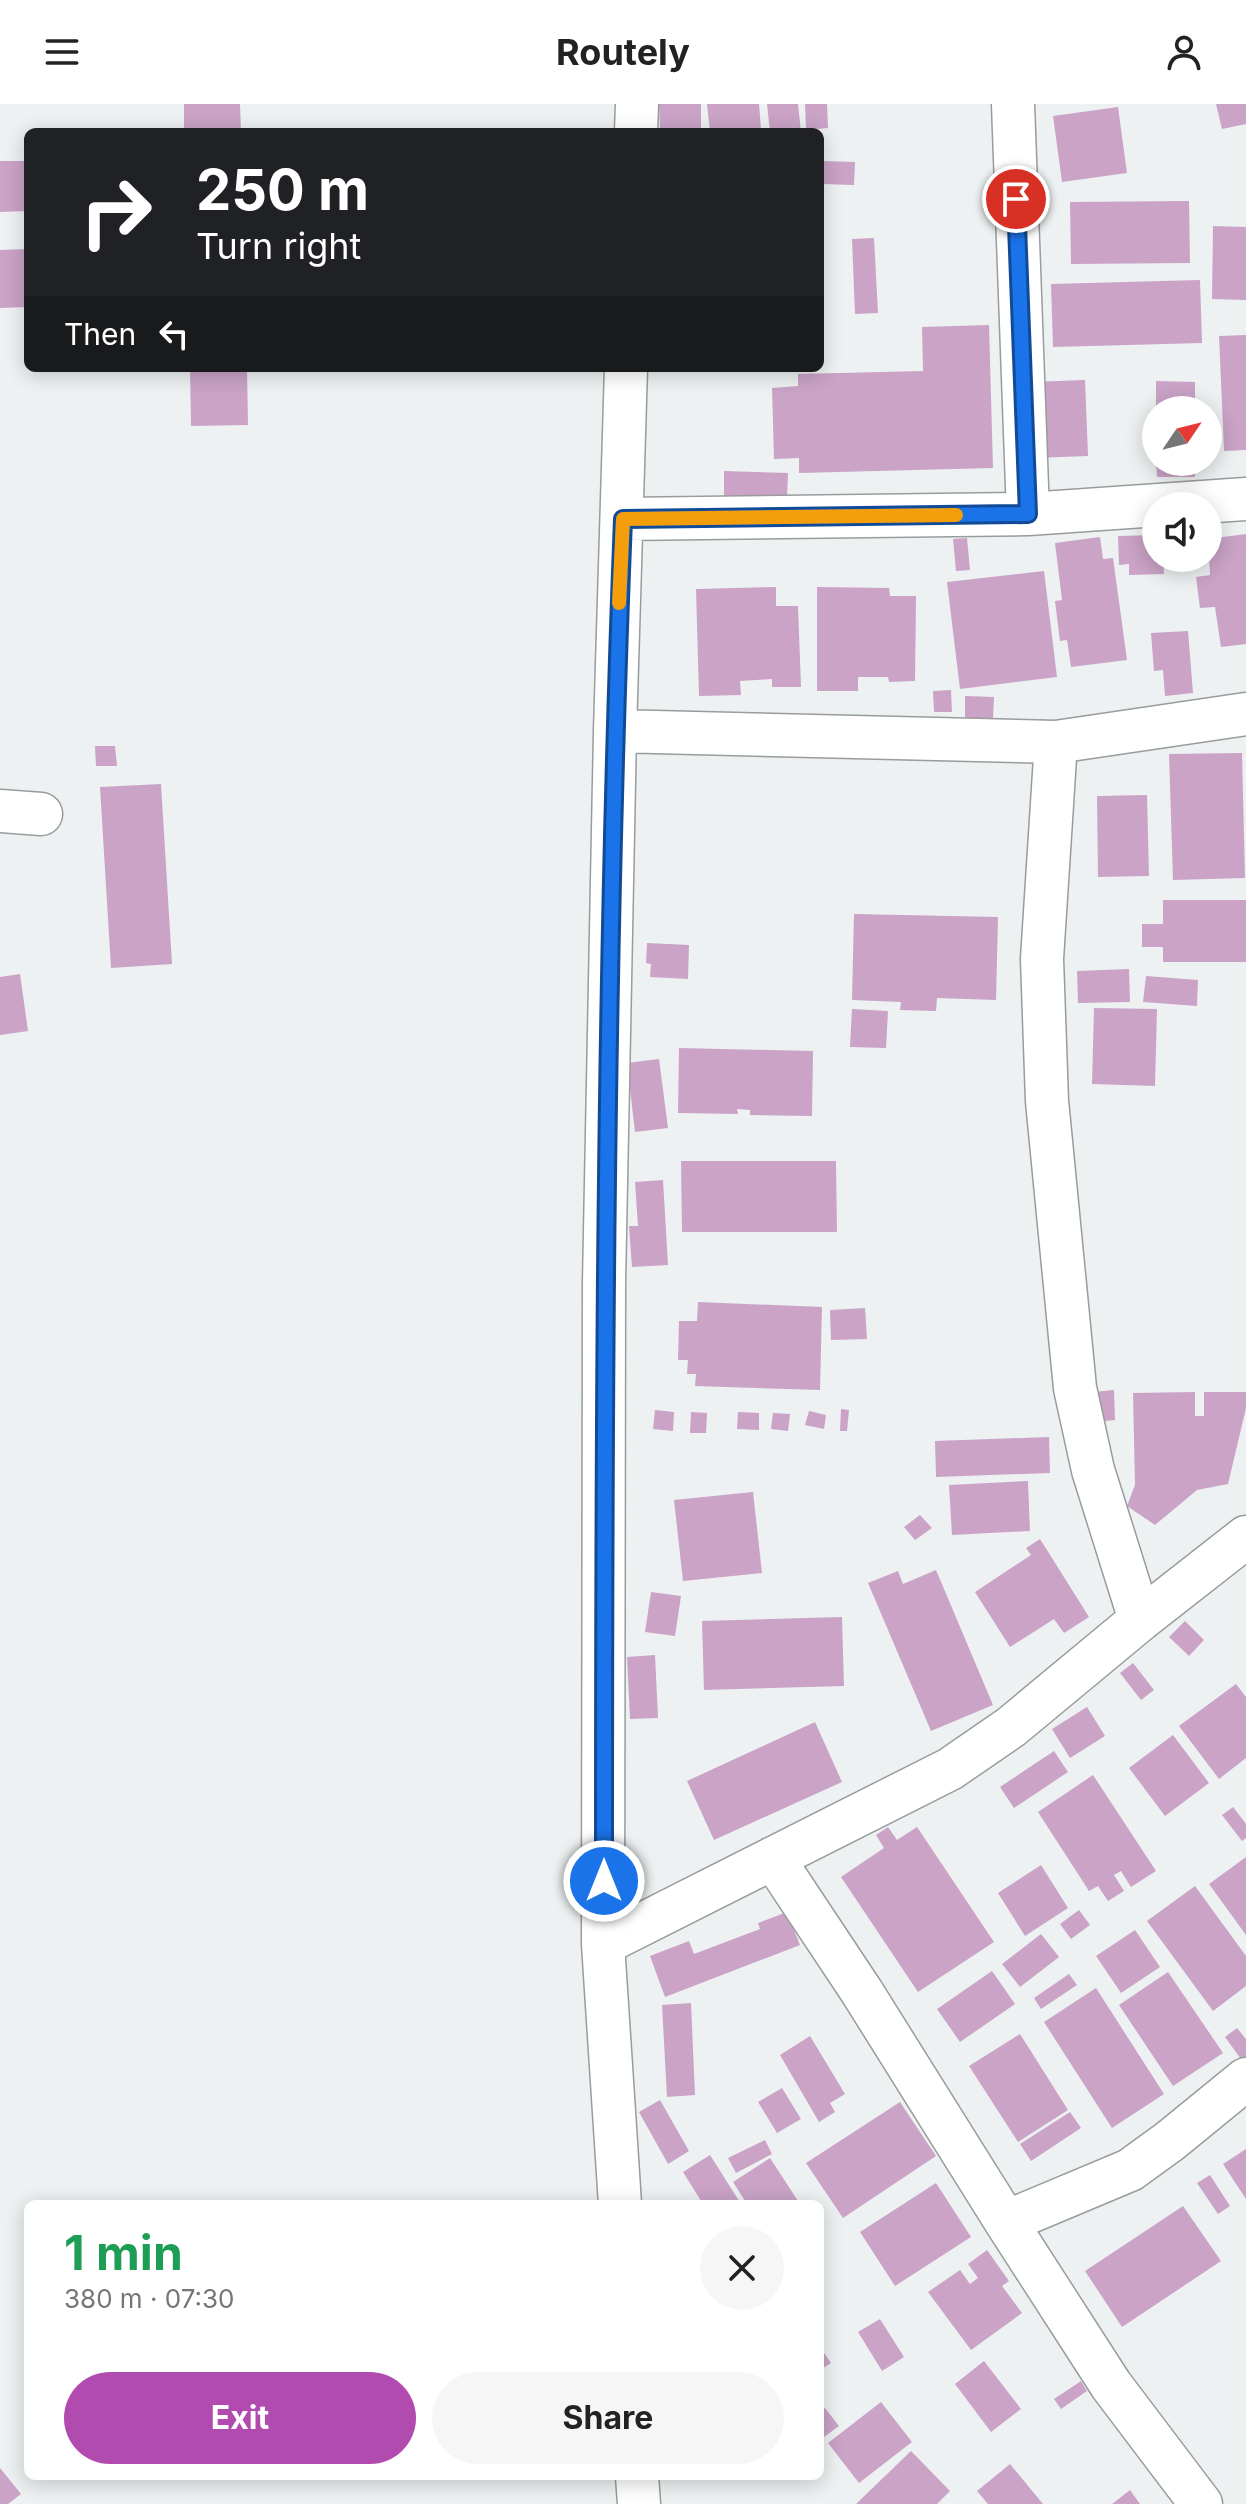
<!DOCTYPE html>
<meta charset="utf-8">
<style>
:root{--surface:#fff;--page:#f6f6f6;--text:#222;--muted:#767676;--accent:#b24baf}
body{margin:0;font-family:Inter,sans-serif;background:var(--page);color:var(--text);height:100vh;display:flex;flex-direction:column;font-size:30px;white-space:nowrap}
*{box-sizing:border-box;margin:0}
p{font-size:26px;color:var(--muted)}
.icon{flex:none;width:44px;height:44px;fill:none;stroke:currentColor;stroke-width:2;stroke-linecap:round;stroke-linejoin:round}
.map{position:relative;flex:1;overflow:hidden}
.side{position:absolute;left:24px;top:2096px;width:800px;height:280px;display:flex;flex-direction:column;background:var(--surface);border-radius:12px;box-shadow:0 4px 20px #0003}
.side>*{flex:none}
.hud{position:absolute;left:24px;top:24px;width:800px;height:244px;border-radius:12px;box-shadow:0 4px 20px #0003;background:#202124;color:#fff;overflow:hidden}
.needle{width:52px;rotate:55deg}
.fabs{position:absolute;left:1142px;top:292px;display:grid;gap:16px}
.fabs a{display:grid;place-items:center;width:80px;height:80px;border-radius:50%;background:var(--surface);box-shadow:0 4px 20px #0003;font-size:40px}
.pin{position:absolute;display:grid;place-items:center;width:68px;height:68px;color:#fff;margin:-34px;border:4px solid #fff;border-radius:50%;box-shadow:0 2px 8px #0007}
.me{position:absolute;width:88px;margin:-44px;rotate:0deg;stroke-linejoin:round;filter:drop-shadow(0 0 6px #0008)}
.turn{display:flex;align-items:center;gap:28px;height:168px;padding:0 40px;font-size:36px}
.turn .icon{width:104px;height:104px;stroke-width:2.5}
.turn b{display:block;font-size:56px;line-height:68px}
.then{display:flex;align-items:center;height:76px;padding:0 40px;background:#0003;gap:16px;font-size:30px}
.round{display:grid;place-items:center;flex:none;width:84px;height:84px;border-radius:42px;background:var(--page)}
.summary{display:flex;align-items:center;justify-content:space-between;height:136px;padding:0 40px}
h1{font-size:48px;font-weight:700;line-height:60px;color:#1e9e55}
.button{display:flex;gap:16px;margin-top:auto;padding:16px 40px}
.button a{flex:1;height:92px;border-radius:48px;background:var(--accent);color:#fff;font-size:32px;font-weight:700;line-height:92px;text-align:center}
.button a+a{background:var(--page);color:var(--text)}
header{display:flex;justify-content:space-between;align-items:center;height:104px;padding:0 40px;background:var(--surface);font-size:36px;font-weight:700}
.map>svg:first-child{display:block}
.building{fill:#caa3c7}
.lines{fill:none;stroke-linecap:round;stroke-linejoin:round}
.minor-casing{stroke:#989c9d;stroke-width:45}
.minor{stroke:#fff;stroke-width:42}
.route-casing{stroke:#114b97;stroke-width:20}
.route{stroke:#1a73e8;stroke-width:14}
.slow{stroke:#f59e0b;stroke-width:14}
</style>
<header><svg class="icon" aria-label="menu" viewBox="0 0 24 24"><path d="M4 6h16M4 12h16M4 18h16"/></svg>Routely<svg class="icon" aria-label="person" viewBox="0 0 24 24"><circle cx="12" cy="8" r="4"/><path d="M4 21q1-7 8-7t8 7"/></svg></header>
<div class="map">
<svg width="1246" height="2400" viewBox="0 0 1246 2400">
<rect width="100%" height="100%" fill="#edf1f2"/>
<!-- building -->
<path class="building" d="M184,0H240L241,28H184Z
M659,0H701V28H660Z
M707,0H759L761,25L710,28Z
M767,0H798L801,28H770Z
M805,0H827L828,24L806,26Z
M1216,0H1246V20L1222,25Z
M1118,3L1127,69L1062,78L1053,12Z
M0,57H28V107L0,108Z
M823,57L855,58L854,81L823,80Z
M1189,97L1190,159L1071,160L1070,98Z
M1213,122L1246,123V196L1212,195Z
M874,134L878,209L855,210L852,135Z
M28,145V203L0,204V146Z
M1200,176L1202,239L1053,243L1051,180Z
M989,221L993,364L799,369V354L774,355L772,284L798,282V270L923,267L922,223Z
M1246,231V346L1224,347L1219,232Z
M190,264H247L248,321L191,322Z
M1085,276L1088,352L1034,354L1030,278Z
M1156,277L1195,278V306H1156Z
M1156,358H1195V373H1157Z
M724,367L788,369L787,394L724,392Z
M1246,430V540L1221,543L1215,503L1200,504L1196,473L1210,471L1208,435Z
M1156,431V454H1163L1164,470L1129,471V460L1119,461L1118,432Z
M1100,433L1103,455L1113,454L1127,556L1071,563L1067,536L1060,537L1055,497L1062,496L1055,439Z
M967,434L970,466L956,467L953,435Z
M1044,467L1057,573L960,585L947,478Z
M776,483V502H798L801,583H772V575L740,577L741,591L699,592L696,485Z
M817,483L889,484L890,492H916L915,577L889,578L888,573H858V587H817Z
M1188,527L1193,589L1165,592L1163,566L1154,567L1151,529Z
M951,586L952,608H934L933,587Z
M965,592L994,593L993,615L965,614Z
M95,642H115L117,662H96Z
M1242,649L1245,774L1173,776L1169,650Z
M161,680L172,860L111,864L100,683Z
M1147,691L1149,772L1098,773L1097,692Z
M1163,796H1246V858H1163V843H1142V820H1163Z
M854,810L998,813L996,896L937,894L936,907L900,906L901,898L852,896Z
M647,839L689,841L688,875L650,873L651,860L646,859Z
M1129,865L1130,898L1078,899L1077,867Z
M20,870L28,927L0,931V873Z
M1146,872L1198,876L1197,902L1143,898Z
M1094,904L1157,905L1155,982L1092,980Z
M852,905L888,907L886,944L850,943Z
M679,944L813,947L812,1012L750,1011V1006L737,1005L738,1010L678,1009Z
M659,955L668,1024L635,1028L627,959Z
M681,1057H836L837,1128H682Z
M663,1076L668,1161L632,1163L629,1122H638L635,1078Z
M698,1198L822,1203L820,1286L695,1282L696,1270H687L688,1256H678L679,1217H697Z
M865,1204L867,1235L831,1236L830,1206Z
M1114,1286L1115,1316L1095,1318L1093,1288Z
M1195,1288V1312H1204V1288H1246V1304L1228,1380L1197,1386L1155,1421L1127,1402L1135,1381L1133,1289Z
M841,1305L849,1306L847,1327H840Z
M655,1306L674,1308L673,1327L653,1325Z
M809,1307L826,1311L824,1325L805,1321Z
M691,1308L707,1309L706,1329H690Z
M738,1308L759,1309V1326L737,1325Z
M773,1309L790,1310L788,1327L771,1325Z
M1049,1333L1050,1369L936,1373L935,1337Z
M1028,1377L1030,1427L952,1431L949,1381Z
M753,1388L762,1469L683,1477L674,1396Z
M920,1411L932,1424L915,1436L904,1423Z
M1040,1435L1089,1513L1064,1529L1054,1515L1010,1543L975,1488L1031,1451L1026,1444Z
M936,1466L993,1601L931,1627L868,1479L898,1467L903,1480Z
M651,1488L681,1492L675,1532L645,1528Z
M842,1513L844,1582L704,1586L702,1517Z
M1185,1517L1204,1536L1189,1552L1169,1533Z
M655,1551L658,1614L630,1615L627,1553Z
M1133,1559L1154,1586L1141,1596L1120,1569Z
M1236,1580L1246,1593V1654L1219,1675L1179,1622Z
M1087,1603L1105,1632L1070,1654L1052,1625Z
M815,1618L842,1678L714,1736L687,1677Z
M1173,1631L1209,1679L1165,1712L1129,1664Z
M1054,1647L1068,1668L1014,1704L1000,1683Z
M1093,1671L1156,1767L1131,1783L1121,1767L1114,1771L1124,1787L1108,1797L1098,1782L1089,1787L1038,1708Z
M1233,1703L1246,1720V1734L1242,1737L1222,1711Z
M888,1723L897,1736L917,1723L994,1838L918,1888L841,1773L884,1744L876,1731Z
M1246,1753V1831L1209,1780Z
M1041,1761L1068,1804L1025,1832L998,1789Z
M1195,1782L1246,1852V1882L1213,1907L1147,1817Z
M1079,1806L1090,1821L1071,1835L1060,1820Z
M787,1808L800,1841L665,1893L650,1852L689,1837L694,1850L760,1825L758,1819Z
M1135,1826L1160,1863L1121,1889L1096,1852Z
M1041,1830L1059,1853L1020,1883L1002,1860Z
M992,1867L1015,1900L960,1938L937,1905Z
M1168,1868L1223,1949L1173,1982L1119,1901Z
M1069,1870L1077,1881L1041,1905L1034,1894Z
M1096,1884L1164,1990L1112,2024L1044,1918Z
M691,1899L695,1991L667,1993L662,1901Z
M1237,1924L1246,1935V1962L1225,1933Z
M1020,1930L1068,2006L1018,2038L969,1962Z
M810,1932L845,1990L830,1999L835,2008L819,2018L780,1951Z
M782,1984L801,2015L777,2029L758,1998Z
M660,1996L689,2047L668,2060L639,2008Z
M900,1998L936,2052L843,2114L806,2059Z
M1070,2008L1081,2024L1031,2057L1020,2040Z
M765,2036L772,2050L736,2069L728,2054Z
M1246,2045V2095L1223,2060Z
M710,2051L741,2100H703L683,2068Z
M770,2054L800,2100H747L733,2078Z
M1210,2071L1230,2102L1218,2110L1197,2079Z
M936,2079L971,2133L895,2182L860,2128Z
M1183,2102L1221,2157L1122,2223L1085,2167Z
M987,2146L1009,2177L1002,2182L1022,2209L971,2246L928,2188L960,2166L970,2180L978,2174L968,2160Z
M880,2215L904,2253L882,2267L858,2228Z
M820,2243L831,2259L820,2266Z
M984,2257L1021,2305L991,2328L955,2280Z
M1081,2277L1087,2287L1061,2305L1054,2295Z
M881,2298L912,2338L859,2379L828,2339Z
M825,2304L839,2322L820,2336V2307Z
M911,2347L950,2387L937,2400H856Z
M1010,2360L1043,2400H988L977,2387Z
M0,2364L21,2390L8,2400H0Z
M1130,2386L1140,2400H1112Z"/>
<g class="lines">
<!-- minor casing -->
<g class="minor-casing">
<path id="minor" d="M1013,0L1028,410
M636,28L637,0
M623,415L1028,410L1246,395
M615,627L1056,638L1246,610
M1056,638L1042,855L1047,997L1075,1284L1093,1366L1140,1516
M0,707L41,710
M773,1754L862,1888L1006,2118L1111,2281L1201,2400
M603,1840L950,1665L1011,1623L1140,1516L1246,1433
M620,2100L603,1840L604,1179L615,627L626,264
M1006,2118L1130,2066L1170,2037L1246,1975
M637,2372L639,2400"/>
</g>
<!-- minor -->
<use href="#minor" class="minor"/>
</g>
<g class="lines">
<!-- route casing -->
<g class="route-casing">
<path id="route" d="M604,1777C604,1323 605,869 623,415L1028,410L1016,95"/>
</g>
<!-- route -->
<use href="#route" class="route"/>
<!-- slow -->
<path class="slow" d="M619,499L623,415L956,411"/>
</g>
</svg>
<div class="fabs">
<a><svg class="needle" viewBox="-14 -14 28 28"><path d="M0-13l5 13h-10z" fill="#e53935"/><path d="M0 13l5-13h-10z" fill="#767676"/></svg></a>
<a><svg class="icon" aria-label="sound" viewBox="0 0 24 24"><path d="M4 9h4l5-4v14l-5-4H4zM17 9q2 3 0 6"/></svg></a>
</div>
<div class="pin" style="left:1016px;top:95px;background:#d93025"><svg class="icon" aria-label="arrive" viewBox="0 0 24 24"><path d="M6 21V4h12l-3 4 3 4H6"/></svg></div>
<svg class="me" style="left:604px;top:1777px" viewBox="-20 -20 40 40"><circle r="17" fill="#1a73e8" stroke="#fff" stroke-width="3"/><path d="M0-11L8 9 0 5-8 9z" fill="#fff"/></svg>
<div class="hud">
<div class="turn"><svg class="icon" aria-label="right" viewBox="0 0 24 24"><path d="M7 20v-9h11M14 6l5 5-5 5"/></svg><div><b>250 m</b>Turn right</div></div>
<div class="then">Then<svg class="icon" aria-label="left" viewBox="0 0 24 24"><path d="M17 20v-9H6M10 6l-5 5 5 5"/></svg></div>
</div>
<section class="side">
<div class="summary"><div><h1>1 min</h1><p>380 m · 07:30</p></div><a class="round"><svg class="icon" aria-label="close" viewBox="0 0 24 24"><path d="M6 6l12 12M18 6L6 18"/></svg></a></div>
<div class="button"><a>Exit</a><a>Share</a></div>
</section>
</div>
